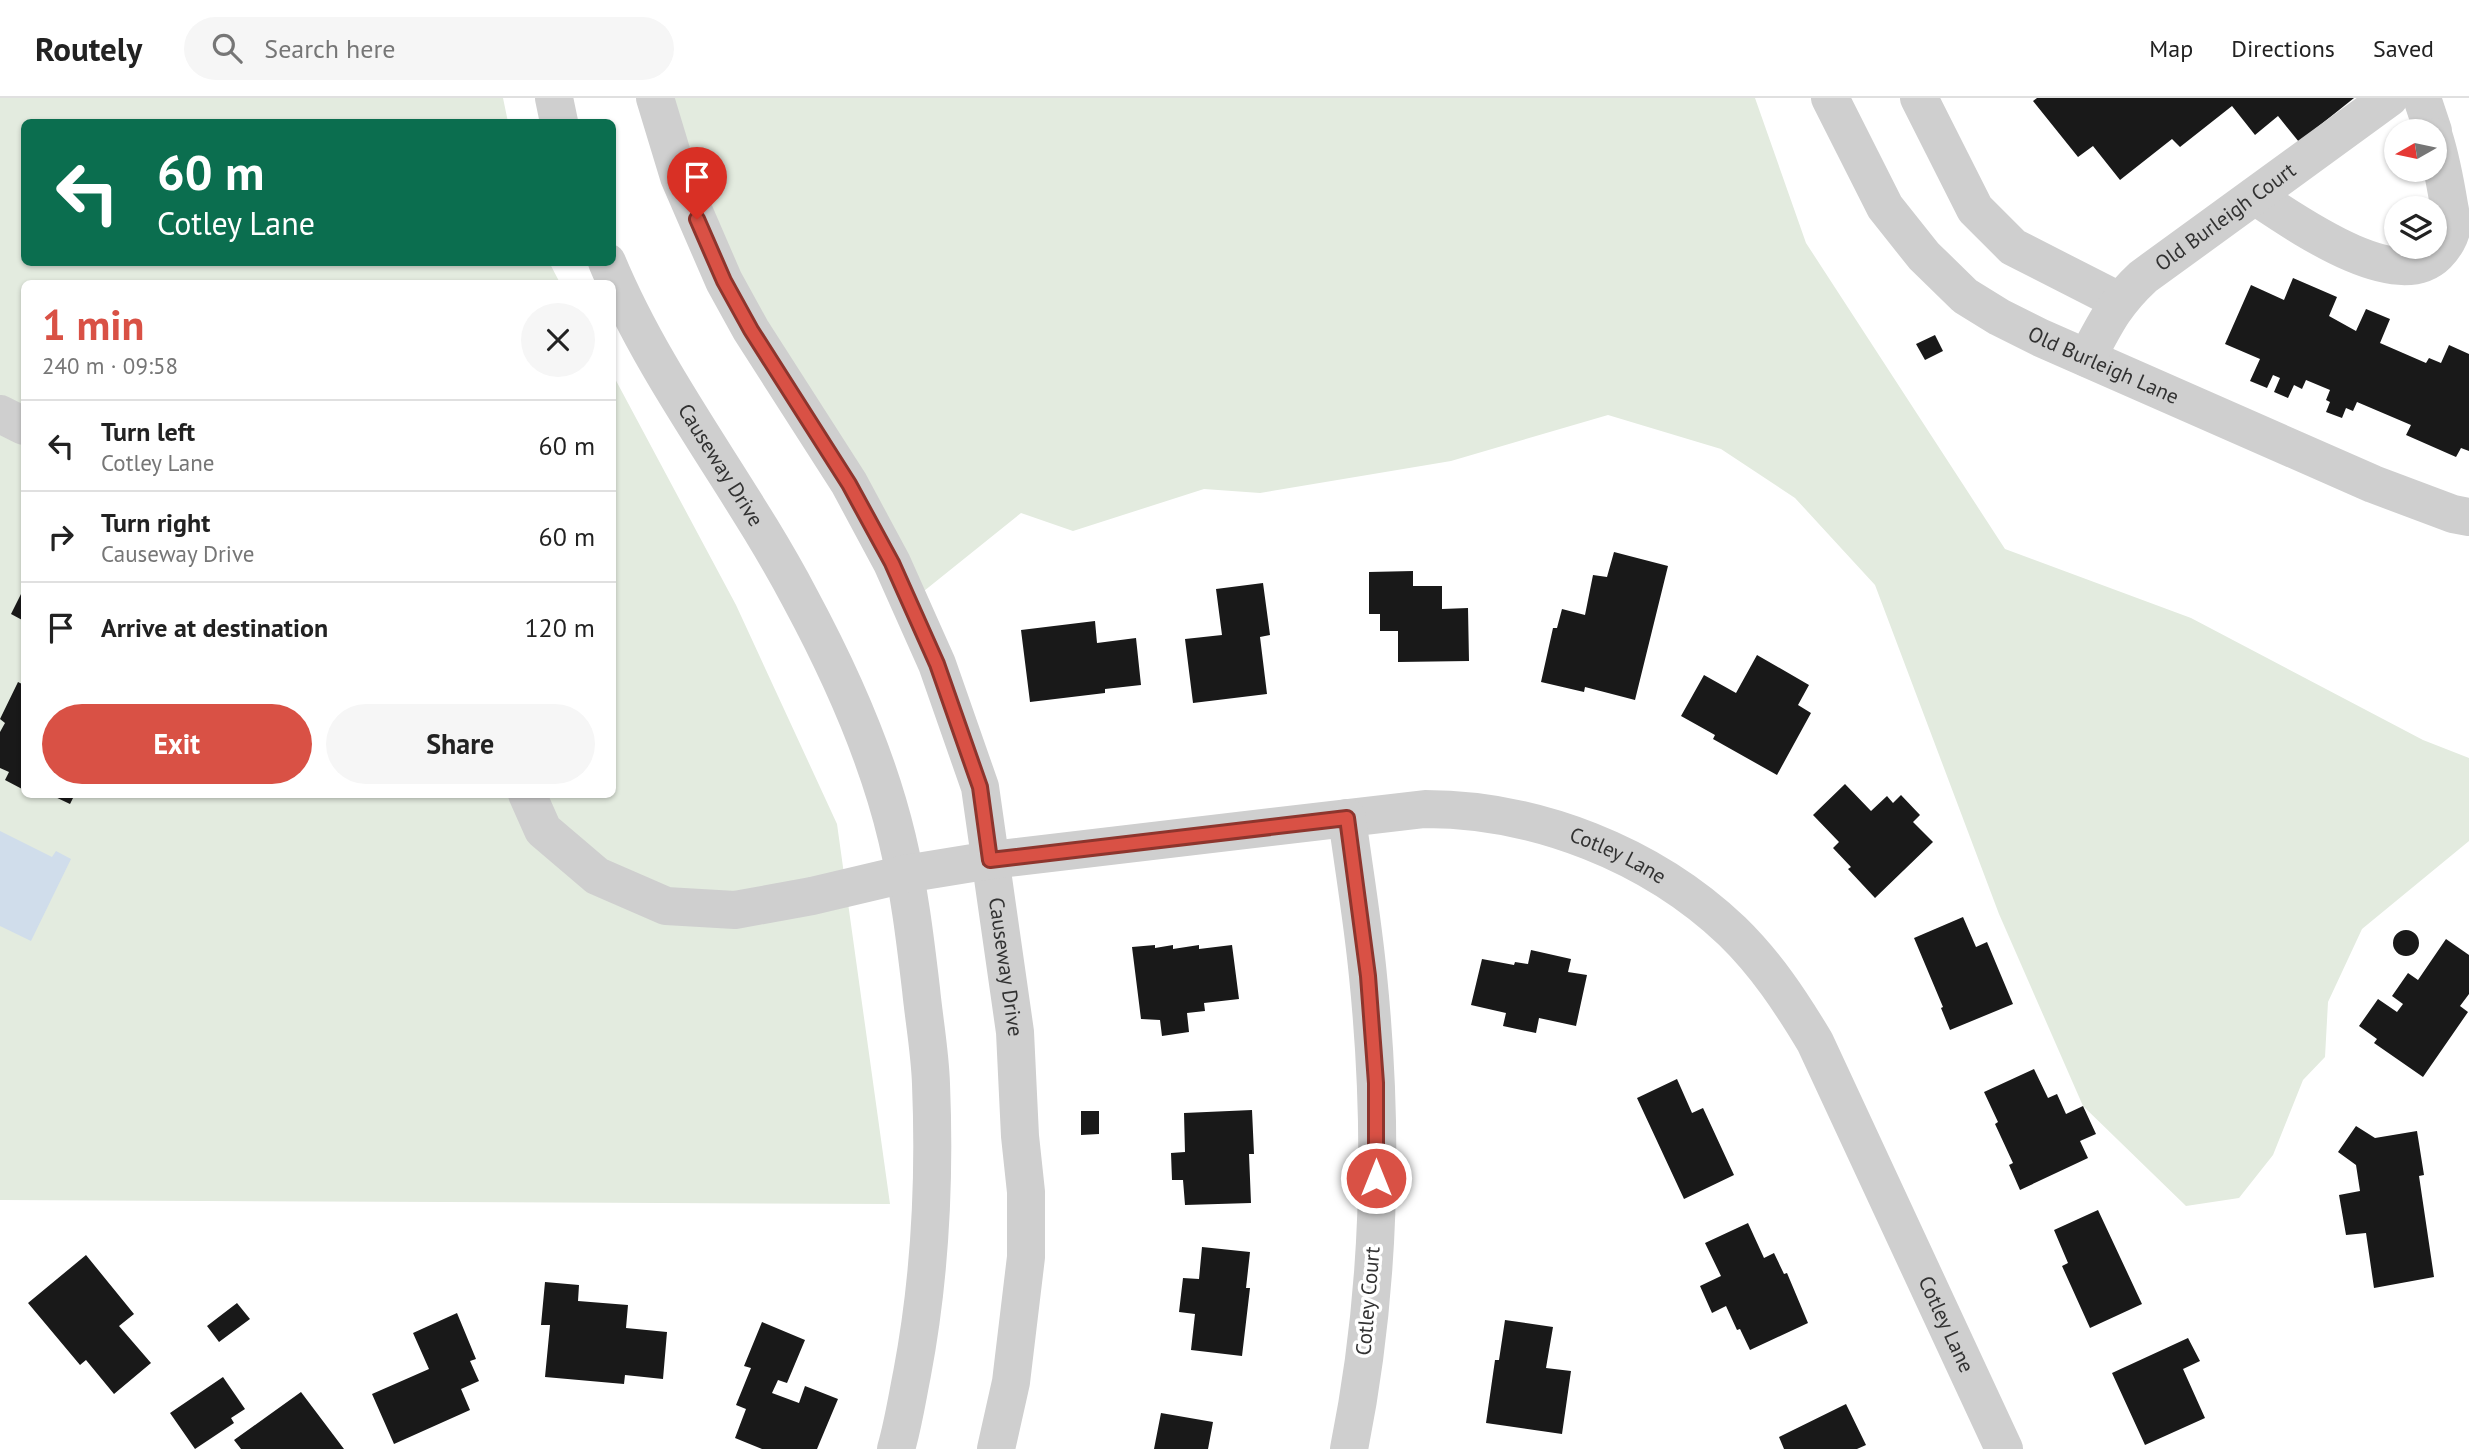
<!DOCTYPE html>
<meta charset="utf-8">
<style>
:root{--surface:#fff;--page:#f6f6f6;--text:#222;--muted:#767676;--line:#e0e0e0;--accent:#d95145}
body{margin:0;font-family:"PT Sans",sans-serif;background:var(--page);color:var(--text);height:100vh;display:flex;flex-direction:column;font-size:26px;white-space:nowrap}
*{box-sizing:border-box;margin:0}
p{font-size:23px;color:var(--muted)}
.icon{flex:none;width:38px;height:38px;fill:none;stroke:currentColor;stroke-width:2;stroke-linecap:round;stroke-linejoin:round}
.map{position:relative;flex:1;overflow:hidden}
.drawer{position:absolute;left:21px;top:182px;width:595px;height:518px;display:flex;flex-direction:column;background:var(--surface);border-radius:10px;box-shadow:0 2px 5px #0004}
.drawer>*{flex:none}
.guide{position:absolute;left:21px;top:21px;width:595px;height:147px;border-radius:10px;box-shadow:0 2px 5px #0004;background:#0b6e4f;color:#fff;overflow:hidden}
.needle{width:46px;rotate:261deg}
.buttons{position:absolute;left:2384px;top:21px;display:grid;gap:14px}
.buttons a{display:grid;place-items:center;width:63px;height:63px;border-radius:50%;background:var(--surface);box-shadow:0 2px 5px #0004;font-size:35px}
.pin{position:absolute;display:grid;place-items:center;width:60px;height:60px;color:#fff;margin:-72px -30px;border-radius:50% 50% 50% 0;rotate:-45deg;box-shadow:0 0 7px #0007}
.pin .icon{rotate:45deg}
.me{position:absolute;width:77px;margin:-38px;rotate:0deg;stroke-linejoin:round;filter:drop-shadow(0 0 5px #0008)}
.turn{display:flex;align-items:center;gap:24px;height:147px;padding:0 21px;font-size:32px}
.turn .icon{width:91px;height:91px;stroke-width:2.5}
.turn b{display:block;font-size:49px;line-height:60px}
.round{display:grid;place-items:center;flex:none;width:74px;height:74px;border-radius:37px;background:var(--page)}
.overview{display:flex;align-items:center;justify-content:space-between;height:119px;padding:0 21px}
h1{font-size:42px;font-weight:600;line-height:52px;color:var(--accent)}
.primary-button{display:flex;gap:14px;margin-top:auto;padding:14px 21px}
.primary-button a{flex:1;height:80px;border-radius:42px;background:var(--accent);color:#fff;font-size:28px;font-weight:600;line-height:80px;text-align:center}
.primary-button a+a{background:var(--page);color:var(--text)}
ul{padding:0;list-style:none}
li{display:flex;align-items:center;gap:21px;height:91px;padding:0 21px;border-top:2px solid var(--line)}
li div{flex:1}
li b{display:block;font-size:26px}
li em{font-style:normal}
header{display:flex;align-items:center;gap:42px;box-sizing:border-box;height:98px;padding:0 35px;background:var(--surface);border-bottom:2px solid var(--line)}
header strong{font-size:33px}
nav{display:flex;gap:38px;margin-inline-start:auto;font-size:24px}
.search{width:490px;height:63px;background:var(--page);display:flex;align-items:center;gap:18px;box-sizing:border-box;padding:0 24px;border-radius:38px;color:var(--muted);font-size:26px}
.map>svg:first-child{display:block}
.green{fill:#e3ebdf}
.water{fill:#d0ddeb}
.building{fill:#191919}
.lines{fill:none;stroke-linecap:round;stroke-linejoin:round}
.minor{stroke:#cfcfcf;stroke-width:38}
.route-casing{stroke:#8d352d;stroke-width:18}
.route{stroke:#d95145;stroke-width:12}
.labels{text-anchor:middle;stroke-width:7;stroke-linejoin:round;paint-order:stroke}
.street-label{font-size:21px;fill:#323232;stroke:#fff}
</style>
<header>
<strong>Routely</strong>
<div class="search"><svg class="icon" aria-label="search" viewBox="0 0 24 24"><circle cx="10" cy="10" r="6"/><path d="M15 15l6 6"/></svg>Search here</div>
<nav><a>Map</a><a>Directions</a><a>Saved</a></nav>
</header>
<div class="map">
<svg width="2469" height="1351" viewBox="0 0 2469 1351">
<rect width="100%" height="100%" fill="#fff"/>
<!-- green -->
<path class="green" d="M0,0H503L508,24H24V164H549L560,185L24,186V696H612L613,277L736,507L837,726L890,1106L0,1102Z
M670,0H1755L1806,145L2005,451L2191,520L2423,642L2469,660V743L2362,831L2328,904L2325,959L2303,982L2273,1057L2239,1100L2186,1108L2083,1008L1999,816L1875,487L1795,400L1721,351L1608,317L1451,363L1260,395L1204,391L1073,433L1021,415L924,493L736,181Z"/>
<!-- water -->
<path class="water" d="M0,733L52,759L56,753L71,761L31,843L0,828Z"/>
<!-- building -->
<path class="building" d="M2037,0H2354L2299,44L2278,18L2255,37L2232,8L2180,49L2172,41L2120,82L2093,48L2078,59L2033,3Z
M2293,180L2337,199L2329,218L2356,233L2366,211L2390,221L2380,245L2426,265L2429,260L2441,265L2449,247L2469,256V353L2461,350L2456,359L2406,337L2411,327L2357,304L2353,313L2346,310L2342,320L2326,314L2330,304L2326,302L2330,292L2306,282L2302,291L2294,287L2288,300L2274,294L2280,280L2273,277L2267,290L2250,283L2260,261L2225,246L2251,187L2284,202Z
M1935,237L1943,253L1925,262L1916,246Z
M1614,454L1668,468L1635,602L1585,589L1584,594L1541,584L1553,530H1557L1562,511L1585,517L1593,477L1607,479Z
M1413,473V488H1442V511L1468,510L1469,563L1398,564V533H1380V516H1369V474Z
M1263,485L1270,537L1260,539L1267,596L1193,605L1185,541L1222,537L1216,491Z
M24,490V523L11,516Z
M1095,523L1097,545L1136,540L1141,587L1105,591V595L1030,604L1021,532Z
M1757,557L1809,587L1798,607L1811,615L1777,677L1713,641L1715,637L1681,618L1704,577L1736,595Z
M18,584L24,587V692L5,682L9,674L0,670V634L5,625L0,621Z
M1845,686L1871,713L1887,698L1893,705L1901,697L1920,717L1913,724L1933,744L1875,800L1848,771L1851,769L1833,750L1839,744L1813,717Z
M49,696H75L70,706Z
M1963,819L1976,849L1987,844L2013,906L1950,932L1941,910L1943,909L1914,840Z
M2393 845a13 13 0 1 1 26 0a13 13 0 1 1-26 0Z
M2446,841L2469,857V896L2460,908L2468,914L2423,979L2374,945L2377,941L2359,928L2378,901L2397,914L2403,906L2392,898L2408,875L2418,882Z
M1155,847V850L1173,847V851L1199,847V851L1232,847L1239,901L1204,905L1205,913L1187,915L1189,934L1162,938L1160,922L1141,921L1132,849Z
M1531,852L1571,861L1568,874L1587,877L1576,928L1539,920L1536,935L1503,928L1506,915L1471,907L1482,861L1514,867L1515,864L1528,866Z
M2034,971L2048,1000L2057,996L2066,1016L2083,1008L2096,1036L2080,1043L2088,1060L2020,1092L2009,1067L2013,1065L1995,1026L1998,1024L1984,994Z
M1677,981L1692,1015L1703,1010L1734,1077L1684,1101L1637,1000Z
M1252,1012L1254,1056H1249L1251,1105L1185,1107L1183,1082H1172L1171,1055L1185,1054L1184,1015Z
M1081,1013H1099V1036L1081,1037Z
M2356,1028L2375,1040L2417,1033L2424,1077L2419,1078L2434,1179L2374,1190L2366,1135L2346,1137L2339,1097L2360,1093L2356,1067L2338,1054Z
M2098,1112L2142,1206L2090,1230L2062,1168L2068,1165L2054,1132Z
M1748,1125L1764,1160L1774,1155L1784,1176L1787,1175L1808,1225L1750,1252L1740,1231L1737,1232L1726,1208L1712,1215L1700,1188L1721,1178L1705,1145Z
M1202,1149L1250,1154L1246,1190H1250L1242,1258L1191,1252L1195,1216L1179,1214L1183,1180L1199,1181Z
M86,1157L134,1216L119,1228L151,1265L114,1296L86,1262L80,1267L28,1205Z
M545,1184L579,1187L578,1203L628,1207L626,1230L667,1234L663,1281L625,1277L624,1286L545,1279L550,1227H541Z
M237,1205L250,1221L219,1244L207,1228Z
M457,1215L476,1261L470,1263L479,1283L461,1291L470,1312L394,1346L372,1296L429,1271L413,1235Z
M1505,1222L1553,1229L1546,1270L1571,1273L1562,1336L1486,1325L1495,1262H1499Z
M762,1224L805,1242L787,1285L778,1282L772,1295L799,1305L805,1288L838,1301L817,1351H762L735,1340L746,1311L736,1307L751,1270L744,1268Z
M2188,1240L2200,1263L2183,1271L2205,1320L2145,1347L2112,1275Z
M223,1279L245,1311L231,1320L234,1325L195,1351L170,1315Z
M301,1294L344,1351H241L234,1342Z
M1846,1306L1866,1347L1857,1351H1784L1779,1339Z
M1161,1315L1213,1324L1208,1351H1154Z"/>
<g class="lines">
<!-- minor -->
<g class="minor">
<path d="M554,0L559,24"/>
<path id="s1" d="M655,0L679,79L724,183L751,232L849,385L892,465L937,566L980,689L1015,934L1020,1038L1026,1094V1159L1011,1284L996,1351"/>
<path id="s2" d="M1830,0L1885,109L1924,158L1965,198L1999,219L2041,240L2373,386L2453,416L2469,419"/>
<path d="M1919,0L1975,111L2013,149L2119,203"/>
<path d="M2422,0L2433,33"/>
<path d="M2255,98C2293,123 2396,197 2437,156C2444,149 2451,138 2452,128C2452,121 2450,113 2449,107C2445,83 2441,61 2434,39"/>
<path id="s3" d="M607,164C657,284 740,386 800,500C841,576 877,656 897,740C909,790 915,840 921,891C924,922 930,954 931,986C935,1083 930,1181 912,1276C907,1301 903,1327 896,1351"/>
<path id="s4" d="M2087,260C2105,226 2114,206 2143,179L2389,0"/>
<path d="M0,316L24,328"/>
<path id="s5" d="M527,696L543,732L597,778L666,808L735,812L812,798L905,776L991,762L1425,711C1536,711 1651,756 1732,833C1766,866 1791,904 1815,944L2004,1351"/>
<path d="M1347,720C1354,772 1363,825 1368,878C1384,1035 1380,1197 1349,1351"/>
</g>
</g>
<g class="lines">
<!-- route casing -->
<g class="route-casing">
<path id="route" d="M697,121L724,183L751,232L849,386L892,465L937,566L980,689L990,762L1347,720L1368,878L1376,985V1080"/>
</g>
<!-- route -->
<use href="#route" class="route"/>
</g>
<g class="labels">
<!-- street labels -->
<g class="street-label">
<text dy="7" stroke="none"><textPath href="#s4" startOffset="201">Old Burleigh Court</textPath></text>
<text dy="7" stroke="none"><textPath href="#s2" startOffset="397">Old Burleigh Lane</textPath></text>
<text dy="7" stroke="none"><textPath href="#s3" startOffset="233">Causeway Drive</textPath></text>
<text dy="7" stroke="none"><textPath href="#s5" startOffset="1153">Cotley Lane</textPath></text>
<text dy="7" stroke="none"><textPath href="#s1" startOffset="947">Causeway Drive</textPath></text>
<text transform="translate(1368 1203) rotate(-85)" y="7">Cotley Court</text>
<text dy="7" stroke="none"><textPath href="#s5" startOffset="1741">Cotley Lane</textPath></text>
</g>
</g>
</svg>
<div class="buttons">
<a><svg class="needle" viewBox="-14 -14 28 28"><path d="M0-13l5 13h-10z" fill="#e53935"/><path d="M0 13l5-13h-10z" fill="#767676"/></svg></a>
<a><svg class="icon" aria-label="layers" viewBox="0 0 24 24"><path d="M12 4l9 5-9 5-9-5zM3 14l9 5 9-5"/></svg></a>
</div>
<div class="pin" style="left:697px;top:121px;background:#d93025"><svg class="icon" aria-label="arrive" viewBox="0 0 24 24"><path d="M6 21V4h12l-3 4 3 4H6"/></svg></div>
<svg class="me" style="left:1376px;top:1080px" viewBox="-20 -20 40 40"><circle r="17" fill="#d95145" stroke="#fff" stroke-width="3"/><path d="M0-11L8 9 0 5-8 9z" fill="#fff"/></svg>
<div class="guide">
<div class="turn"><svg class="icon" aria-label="left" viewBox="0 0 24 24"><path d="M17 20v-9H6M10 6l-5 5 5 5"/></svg><div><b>60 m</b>Cotley Lane</div></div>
</div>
<section class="drawer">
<div class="overview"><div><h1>1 min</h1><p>240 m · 09:58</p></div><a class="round"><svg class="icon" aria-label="close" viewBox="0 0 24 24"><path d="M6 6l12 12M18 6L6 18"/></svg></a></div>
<ul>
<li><svg class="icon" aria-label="left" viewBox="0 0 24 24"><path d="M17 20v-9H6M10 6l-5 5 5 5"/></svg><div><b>Turn left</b><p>Cotley Lane</p></div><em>60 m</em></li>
<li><svg class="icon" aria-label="right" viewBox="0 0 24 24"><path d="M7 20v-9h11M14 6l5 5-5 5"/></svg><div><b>Turn right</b><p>Causeway Drive</p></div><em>60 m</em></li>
<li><svg class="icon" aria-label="arrive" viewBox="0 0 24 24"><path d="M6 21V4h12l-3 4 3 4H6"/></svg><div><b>Arrive at destination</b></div><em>120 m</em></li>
</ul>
<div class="primary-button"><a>Exit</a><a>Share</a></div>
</section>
</div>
